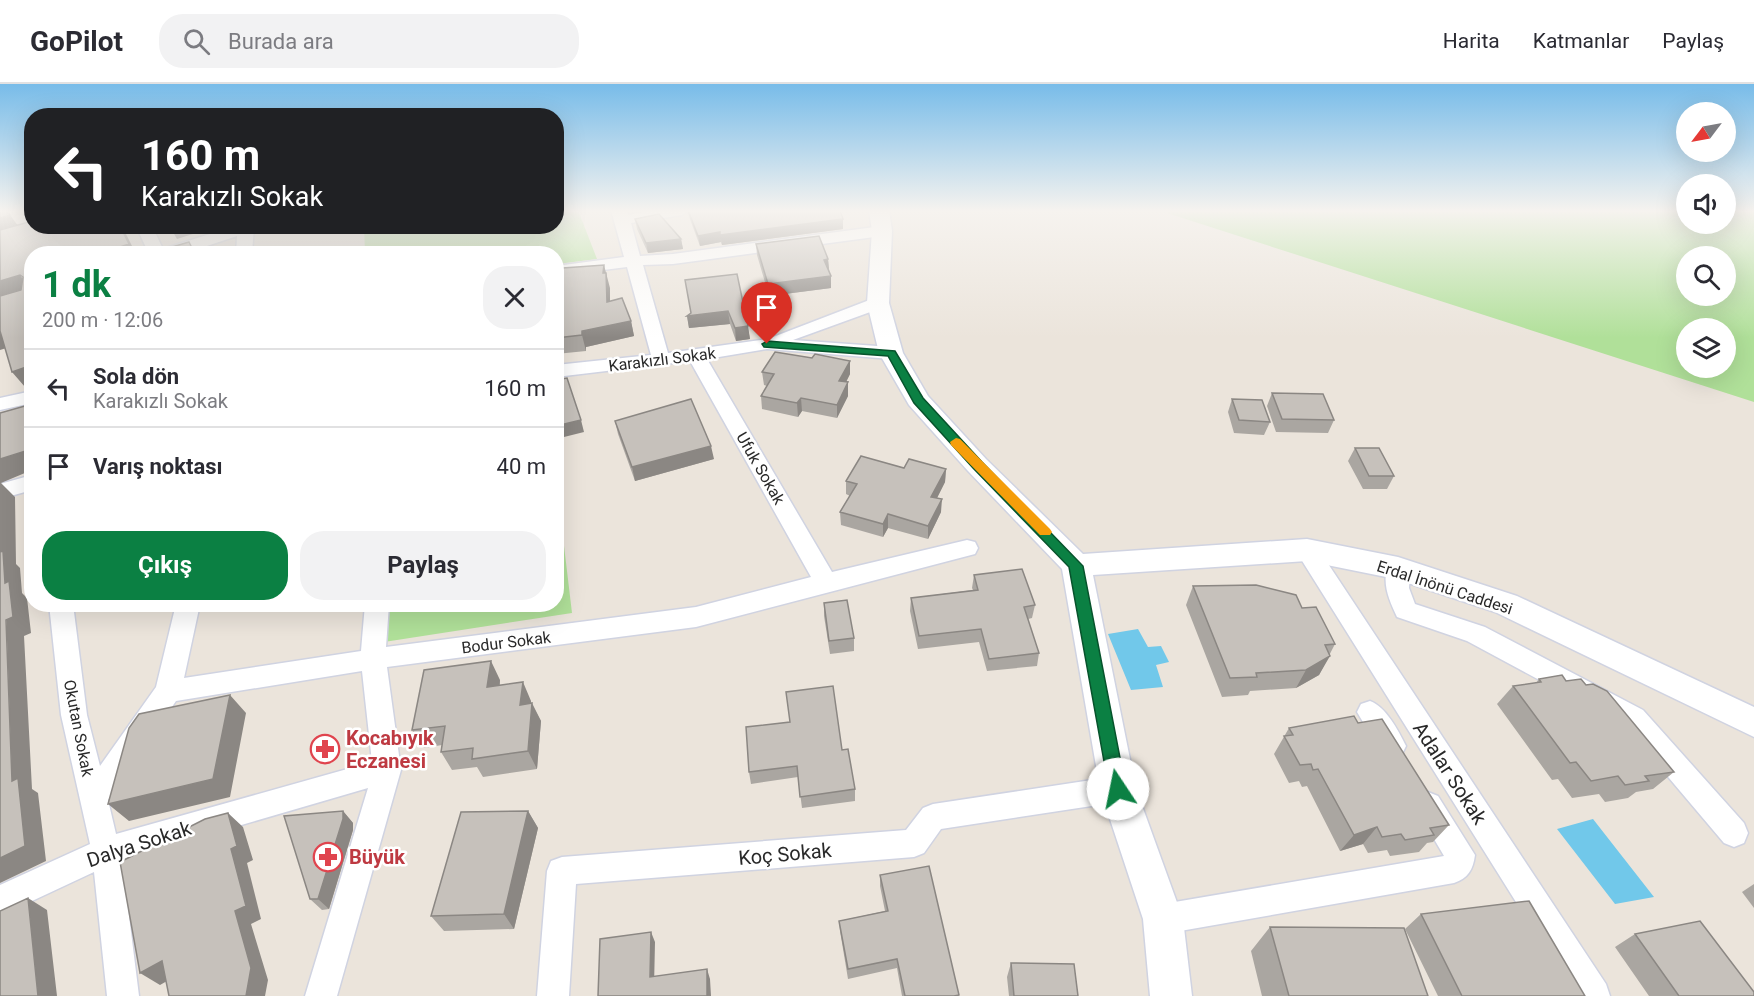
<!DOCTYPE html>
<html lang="tr">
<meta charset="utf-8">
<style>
:root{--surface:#fff;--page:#f2f2f3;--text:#2b2b33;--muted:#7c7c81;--line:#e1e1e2;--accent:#0b8043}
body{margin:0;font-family:Roboto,sans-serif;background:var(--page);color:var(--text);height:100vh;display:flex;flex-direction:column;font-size:22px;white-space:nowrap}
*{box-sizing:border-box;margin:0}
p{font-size:20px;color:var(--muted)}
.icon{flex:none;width:33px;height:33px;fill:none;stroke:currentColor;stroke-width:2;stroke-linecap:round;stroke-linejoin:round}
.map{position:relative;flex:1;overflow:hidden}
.side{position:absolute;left:24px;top:162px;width:540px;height:366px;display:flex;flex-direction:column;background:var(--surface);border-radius:24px;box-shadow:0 6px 24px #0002}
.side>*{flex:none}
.hud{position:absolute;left:24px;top:24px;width:540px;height:126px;border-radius:24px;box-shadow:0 6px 24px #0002;background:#202124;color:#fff;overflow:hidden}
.needle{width:39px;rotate:238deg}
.controls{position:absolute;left:1676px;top:18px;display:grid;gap:12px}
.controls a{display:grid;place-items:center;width:60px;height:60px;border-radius:50%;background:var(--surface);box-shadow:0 6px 24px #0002;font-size:30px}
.pin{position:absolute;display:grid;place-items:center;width:51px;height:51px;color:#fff;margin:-62px -26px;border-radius:50% 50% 50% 0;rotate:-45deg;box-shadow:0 0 6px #0007}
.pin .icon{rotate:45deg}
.me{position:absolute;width:66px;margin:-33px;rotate:349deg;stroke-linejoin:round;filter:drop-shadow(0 0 4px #0008)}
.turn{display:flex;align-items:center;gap:21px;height:126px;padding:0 18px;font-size:27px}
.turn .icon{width:78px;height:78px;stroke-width:2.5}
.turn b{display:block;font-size:42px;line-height:51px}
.round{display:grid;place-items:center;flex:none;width:63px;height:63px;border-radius:24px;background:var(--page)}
.overview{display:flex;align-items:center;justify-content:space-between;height:102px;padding:0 18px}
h1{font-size:36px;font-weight:700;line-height:45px;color:var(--accent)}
.button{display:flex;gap:12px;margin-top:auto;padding:12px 18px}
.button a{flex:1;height:69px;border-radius:24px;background:var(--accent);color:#fff;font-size:24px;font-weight:700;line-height:69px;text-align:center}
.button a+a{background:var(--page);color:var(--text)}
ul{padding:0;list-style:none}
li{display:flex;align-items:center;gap:18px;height:78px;padding:0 18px;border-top:2px solid var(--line)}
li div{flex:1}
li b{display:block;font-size:22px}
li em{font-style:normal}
header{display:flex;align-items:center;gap:36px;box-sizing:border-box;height:84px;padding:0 30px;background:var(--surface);border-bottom:2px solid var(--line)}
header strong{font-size:28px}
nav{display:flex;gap:33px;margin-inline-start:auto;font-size:21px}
.search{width:420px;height:54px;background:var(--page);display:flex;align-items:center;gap:15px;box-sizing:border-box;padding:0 21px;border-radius:24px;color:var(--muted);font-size:22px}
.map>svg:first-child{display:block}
.green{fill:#b0e099;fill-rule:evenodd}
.water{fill:#71c8ea}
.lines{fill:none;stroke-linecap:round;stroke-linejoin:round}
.minor-casing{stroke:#d0d3e1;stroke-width:3}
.tertiary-casing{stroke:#d0d3e1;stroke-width:3}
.minor{fill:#fff;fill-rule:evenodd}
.tertiary{fill:#fff;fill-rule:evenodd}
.wall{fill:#aaa6a1}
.shaded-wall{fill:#8b8783}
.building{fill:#c6c1bb;stroke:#8b8783;stroke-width:1.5}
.route{fill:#0b8043;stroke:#07532c;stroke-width:1.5}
.slow{fill:#f59e0b}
.labels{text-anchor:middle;stroke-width:5;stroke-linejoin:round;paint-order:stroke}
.street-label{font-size:16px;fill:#292929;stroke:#fff}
.near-health-label{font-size:20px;font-weight:bold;fill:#be3a42;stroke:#fff;text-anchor:start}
.near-street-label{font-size:20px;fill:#292929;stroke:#fff}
</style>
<header>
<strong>GoPilot</strong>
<div class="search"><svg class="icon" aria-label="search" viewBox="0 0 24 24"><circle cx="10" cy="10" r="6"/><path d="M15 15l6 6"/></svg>Burada ara</div>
<nav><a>Harita</a><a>Katmanlar</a><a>Paylaş</a></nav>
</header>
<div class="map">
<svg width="1754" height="912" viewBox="0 0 1754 912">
<rect width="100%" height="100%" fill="#ebe4db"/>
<!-- green -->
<path class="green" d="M557,126H578L597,175L557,180L556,170L365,169L364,143L556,142Z
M1169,126H1686V140H1725V126H1754V318L1167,129ZM1686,172H1725V212H1686ZM1686,244H1725V284H1686Z
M557,403L572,529L384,558L386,521L556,520Z"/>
<!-- water -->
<path class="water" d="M1138,545L1148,563L1161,562L1169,578L1156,581L1163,603L1131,606L1108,550Z
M1593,735L1654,813L1615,820L1557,745Z"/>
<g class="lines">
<!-- minor casing -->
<g class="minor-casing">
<path id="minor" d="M611,126H627L628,131L656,126H690L682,131L631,139L640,172L673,170L882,142L888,144L890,147L888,150L882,152L673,180L643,181L668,269L768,255L872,215H884L887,219L884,223L793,256L891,263L897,265L900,269L897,273L891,275L767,265L707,275L832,488L967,456L975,458L978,464L975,470L696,543L387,583L401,686L337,912H305L368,704L122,776L139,912H107L94,788L0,832V801L90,760L61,631L49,520H73L87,631L100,682L156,603L176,520H200L184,594L361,567L365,520H389L386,563L696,523L811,493L690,277L556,293V281L651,271L627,183L556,192V182L624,173ZM362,587L372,678L116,750L108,716L176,617Z
M136,142H152L163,165L235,142H254L252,170H236L237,152L183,170H149Z
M32,307V319L0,326V314Z
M32,391V406L0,415V400Z
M1307,458L1315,460L1606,900L1610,912H1575L1299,472L1296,466L1299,460Z
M1398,475L1406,478L1410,484L1409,504L1415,520L1485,543L1643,626L1744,739L1748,749L1744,759L1734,763L1724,759L1625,642L1467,557L1397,533C1389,516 1380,496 1390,478Z
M1370,617C1386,623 1398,646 1406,662L1402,670L1392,674L1382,670L1357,628L1361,620Z
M1118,692L1128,696L1132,705L1128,714L1118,718L941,745L924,769L914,773L576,800L569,912H537L547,787L551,777L562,773L906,746L923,724L933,720Z
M1428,708L1438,712L1475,771C1473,786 1468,794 1454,799L1163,850L1152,846L1148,835L1152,824L1163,820L1444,772L1414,721L1418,712Z"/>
</g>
<!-- tertiary casing -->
<g class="tertiary-casing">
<path id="tertiary" d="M869,126H889L892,147L889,219L903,269L928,312L986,375L1083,470L1307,455L1398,473L1517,512L1754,623V653L1495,528L1396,495L1307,477L1093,491L1136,705L1183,835L1192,912H1150L1143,835L1100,705L1062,485L968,387L909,321L879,269L867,219L872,147Z"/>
</g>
<!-- minor -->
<use href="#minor" class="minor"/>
<!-- tertiary -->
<use href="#tertiary" class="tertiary"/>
</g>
<!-- wall -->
<path class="wall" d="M687,126H840L843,135V145L722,161L721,158L700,162L688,130Z
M635,135L681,155L683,165L648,169L637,145Z
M756,160L828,175L831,204L769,212L757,171Z
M737,190L750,255L736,257L730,240L689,244L687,232L691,229L685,196Z
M610,204V217L631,237L634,252L586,263V267L556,270V217Z
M812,274L850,277V290L846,298L848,312L837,334L802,327L798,333L762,325L761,312L767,302L764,301L762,288Z
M1272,309L1334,336L1328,349L1276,348L1267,322Z
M1232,315L1270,338L1264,351L1234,349L1228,328Z
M615,337L714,375L635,397L618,350Z
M1355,364L1394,392L1387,405H1363L1348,377Z
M904,384L946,385L945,398L937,414L941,428L928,455L888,444L883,453L841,441L840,428L850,412L846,410V397Z
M974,491L1035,521L1032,534L1028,535L1039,569L1037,582L987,587L979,558L918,565L910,527L911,514L973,506L972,504Z
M1193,502L1302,524L1335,560L1319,591L1296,604L1250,607L1248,611L1222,613L1186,521Z
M824,519L854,554V567L830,570L824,532Z
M1539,595L1566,597L1586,601L1674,688L1653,705L1636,708L1628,714L1605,718L1599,710L1572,714L1558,695L1552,696L1497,620L1513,602L1536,599Z
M500,596V601L531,617V619L541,637L537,685L483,693L477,683L452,686L441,668L442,661L424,664L412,646Z
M1358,639L1449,741L1433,758L1427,759L1419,768L1390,772L1387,766L1368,769L1363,760L1340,767L1307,702L1302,703L1299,697L1289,699L1274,670L1289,644Z
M842,666L855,705V717L802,724L798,693L751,700L749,688Z
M343,727L353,739V746L329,825L322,826L310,815Z
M528,727L538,744L514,845L444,847L431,832Z
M880,791L959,911V912H902L897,884L848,895L840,847L839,837L885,827L880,802Z
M1754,800V824L1742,808Z
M1421,830L1585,912H1438L1405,845Z
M1270,843L1428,912H1262L1251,867Z
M1635,850L1754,912H1649L1615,863Z
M1011,879L1078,912H1009L1007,893Z"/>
<!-- shaded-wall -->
<path class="shaded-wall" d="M10,131L19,143L0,149V134Z
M843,135V145L722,161L720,151Z
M120,142H122L136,170H99Z
M172,142H218L177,155L170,143Z
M720,148L721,158L700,162L698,152Z
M681,155L683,165L648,169L646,159Z
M828,175L829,186L824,176Z
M604,181L610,204V233L607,218L603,189Z
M20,191L31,206L0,215V197Z
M831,192V204L769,212L768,200Z
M728,227L730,240L689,244L687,232Z
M631,237L634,252L586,263V267L582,251V247Z
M748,242L750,255L736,257L735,244Z
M0,247L13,262L0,266Z
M850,277V290L840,310L839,297Z
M32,281V301L25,303L12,288Z
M848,298V312L837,334V321Z
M801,314L802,327L798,333L797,319Z
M581,336L584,348L556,355V342Z
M711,362L714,375L635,397L632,383Z
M32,365V386L1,399L15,413L16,480L20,484L22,509L27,514L31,549L24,552L32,705L38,709L46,777L0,799V774L12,697L5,499L0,468V375Z
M946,385L945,398L931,426V413Z
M942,415L941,428L928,455V442Z
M888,430V444L883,453V440Z
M230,520H243L231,523Z
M1330,572L1319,591L1296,604L1306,586Z
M491,577L500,596L497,621L487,603Z
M523,598L531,617L529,639L520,621Z
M230,611L246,629L230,713L129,737L108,720Z
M532,619L541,637L537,685L528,667Z
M343,727L353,739V746L329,825L318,815Z
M528,727L538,744L514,845L504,830Z
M228,729L243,743L253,776L247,779L261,835L251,840L268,896L265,912H246L235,827Z
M1377,743L1363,760L1340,767L1354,751Z
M28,814L47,826L57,912H38Z
M651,848L655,858L654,903L650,893Z
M162,877L181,889L160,901L140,889Z
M707,885L710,895L711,912H707Z"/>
<!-- building -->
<path class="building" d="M0,126H5L10,131L0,134Z
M688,126H840L843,135L720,151V148L698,152Z
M659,130L681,155L646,159L635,135Z
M32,137V142H120L129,160L99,170H32V281L12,288L0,247V212L21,206L23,193L20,191L0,197V146Z
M819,152L828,175L824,176L831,192L768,200L756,160Z
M189,158L195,170H148Z
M326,164V170H290Z
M604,181L603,189H606L607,218L622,214L631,237L582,247V251L556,254V217H560L563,184Z
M737,190L748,242L735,244L728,227L687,232L691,229L685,196Z
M775,268L812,274L815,270L850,277L839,297L848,298L837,321L801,314L797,319L761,312L774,290L762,288Z
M567,294L581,336L556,342V296Z
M1272,309L1323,310L1334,336L1282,335Z
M691,315L711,362L632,383L615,337Z
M1232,315L1262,316L1270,338L1239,336Z
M32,320V365L0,375V329Z
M1355,364H1379L1394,392H1369Z
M861,372L904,384L909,375L946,385L931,413L942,415L928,442L888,430L883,440L840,428L857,400L846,397Z
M3,467L5,499L9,497L13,533L6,536L12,697L18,694L25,762L0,774V468Z
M1022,485L1035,521L1024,523L1039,569L989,575L981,545L919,552L911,514L978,506L974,491Z
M1256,501L1296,511L1302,524L1316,523L1335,560L1325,561L1330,572L1306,586L1256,589L1257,593L1230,594L1193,502Z
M847,516L854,554L829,557L824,519Z
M491,577L487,603L523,598L520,621L532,619L528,667L472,675L473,664L441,668L445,642L412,646L424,586Z
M1562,591L1566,597L1581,595L1586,601L1593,600L1607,607L1674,688L1645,692L1649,697L1625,701L1618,692L1591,697L1576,678L1570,679L1513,602L1541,598L1539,595Z
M833,602L842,666L848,665L855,705L800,713L797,682L749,688L746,643L790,638L786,608Z
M230,611L213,695L108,720L129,644L139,630Z
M1354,632L1358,639L1382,635L1449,741L1430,744L1434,751L1405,756L1401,750L1382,753L1377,743L1354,751L1318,685L1313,686L1311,680L1300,681L1284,652L1293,651L1289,644Z
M343,727V735L318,815H310L284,732Z
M528,727L504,830L431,832L461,728Z
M228,729L237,762L231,765L246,822L235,827L251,884L246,912H169L162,877L140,889L120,778L205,735Z
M929,782L959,911L954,912H905L897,875L848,885L839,837L888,827L880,791Z
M28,814L38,912H0V827Z
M1529,817L1585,912H1462L1421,830Z
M1700,837L1754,908V912H1679L1635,850Z
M1270,843L1404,844L1428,912H1289Z
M651,848L650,893L707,885V912H598L600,855Z
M1011,879L1074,880L1078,912H1014Z"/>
<!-- sky -->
<linearGradient id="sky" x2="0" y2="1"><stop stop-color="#78bce9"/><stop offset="0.5" stop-color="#f6f3ef"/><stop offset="1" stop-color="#f6f3ef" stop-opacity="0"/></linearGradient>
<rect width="1754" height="254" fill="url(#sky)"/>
<!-- route -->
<path class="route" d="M767,257L895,267L923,314L982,378L1083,482L1126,705L1124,711L1118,713L1112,711L1109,705L1069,483L973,384L914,319L888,272L764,263L762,260Z"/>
<!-- slow -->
<path class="slow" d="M956,354L960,355L1050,445L1052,448L1050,451H1040L951,361L950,358Z"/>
<!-- icons -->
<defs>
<g id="pharmacy-ring" transform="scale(1.5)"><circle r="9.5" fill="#fff" stroke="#e0444e" stroke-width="1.5"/><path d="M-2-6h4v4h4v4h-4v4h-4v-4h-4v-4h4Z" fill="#e0444e"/></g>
</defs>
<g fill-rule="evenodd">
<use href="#pharmacy-ring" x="325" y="665"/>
<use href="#pharmacy-ring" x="328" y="773"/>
</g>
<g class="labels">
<!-- street labels -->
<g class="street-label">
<text transform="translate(662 275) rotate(-7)" y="6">Karakızlı Sokak</text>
<text transform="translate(761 384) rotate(60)" y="6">Ufuk Sokak</text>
<text transform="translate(1445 503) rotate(18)" y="6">Erdal İnönü Caddesi</text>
<text transform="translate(506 558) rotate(-7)" y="6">Bodur Sokak</text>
<text transform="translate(79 644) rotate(79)" y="6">Okutan Sokak</text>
</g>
<!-- near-health labels -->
<g class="near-health-label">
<text x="346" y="661">Kocabıyık<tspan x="346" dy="23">Eczanesi</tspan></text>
<text x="349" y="780">Büyük</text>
</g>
<!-- near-street labels -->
<g class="near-street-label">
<text transform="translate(1450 689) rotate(57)" y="7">Adalar Sokak</text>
<text transform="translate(139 760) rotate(-18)" y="7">Dalya Sokak</text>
<text transform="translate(785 770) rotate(-5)" y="7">Koç Sokak</text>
</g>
</g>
</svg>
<div class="controls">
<a><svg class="needle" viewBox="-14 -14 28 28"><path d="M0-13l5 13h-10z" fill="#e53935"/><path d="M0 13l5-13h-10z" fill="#7c7c81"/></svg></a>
<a><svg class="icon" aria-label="sound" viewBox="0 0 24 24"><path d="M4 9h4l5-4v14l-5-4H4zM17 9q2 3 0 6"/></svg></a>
<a><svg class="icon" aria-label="search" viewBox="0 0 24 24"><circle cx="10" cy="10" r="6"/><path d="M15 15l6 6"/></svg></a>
<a><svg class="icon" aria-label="layers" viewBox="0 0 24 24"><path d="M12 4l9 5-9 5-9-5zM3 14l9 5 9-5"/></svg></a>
</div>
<div class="pin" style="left:767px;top:260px;background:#d93025"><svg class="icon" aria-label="arrive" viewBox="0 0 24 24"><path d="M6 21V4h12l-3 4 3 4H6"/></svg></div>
<svg class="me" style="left:1118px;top:705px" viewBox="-20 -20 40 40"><circle r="19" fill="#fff"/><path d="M0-13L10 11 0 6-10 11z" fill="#0b8043"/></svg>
<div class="hud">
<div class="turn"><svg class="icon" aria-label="left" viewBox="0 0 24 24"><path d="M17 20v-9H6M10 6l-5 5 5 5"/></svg><div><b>160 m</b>Karakızlı Sokak</div></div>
</div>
<section class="side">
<div class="overview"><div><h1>1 dk</h1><p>200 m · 12:06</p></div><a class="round"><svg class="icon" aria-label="close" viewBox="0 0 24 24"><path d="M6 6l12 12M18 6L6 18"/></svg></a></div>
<ul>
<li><svg class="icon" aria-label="left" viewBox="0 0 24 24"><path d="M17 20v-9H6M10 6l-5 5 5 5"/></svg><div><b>Sola dön</b><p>Karakızlı Sokak</p></div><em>160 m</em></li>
<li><svg class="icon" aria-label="arrive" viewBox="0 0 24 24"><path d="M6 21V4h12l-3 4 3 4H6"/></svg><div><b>Varış noktası</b></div><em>40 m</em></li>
</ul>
<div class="button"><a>Çıkış</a><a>Paylaş</a></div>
</section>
</div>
